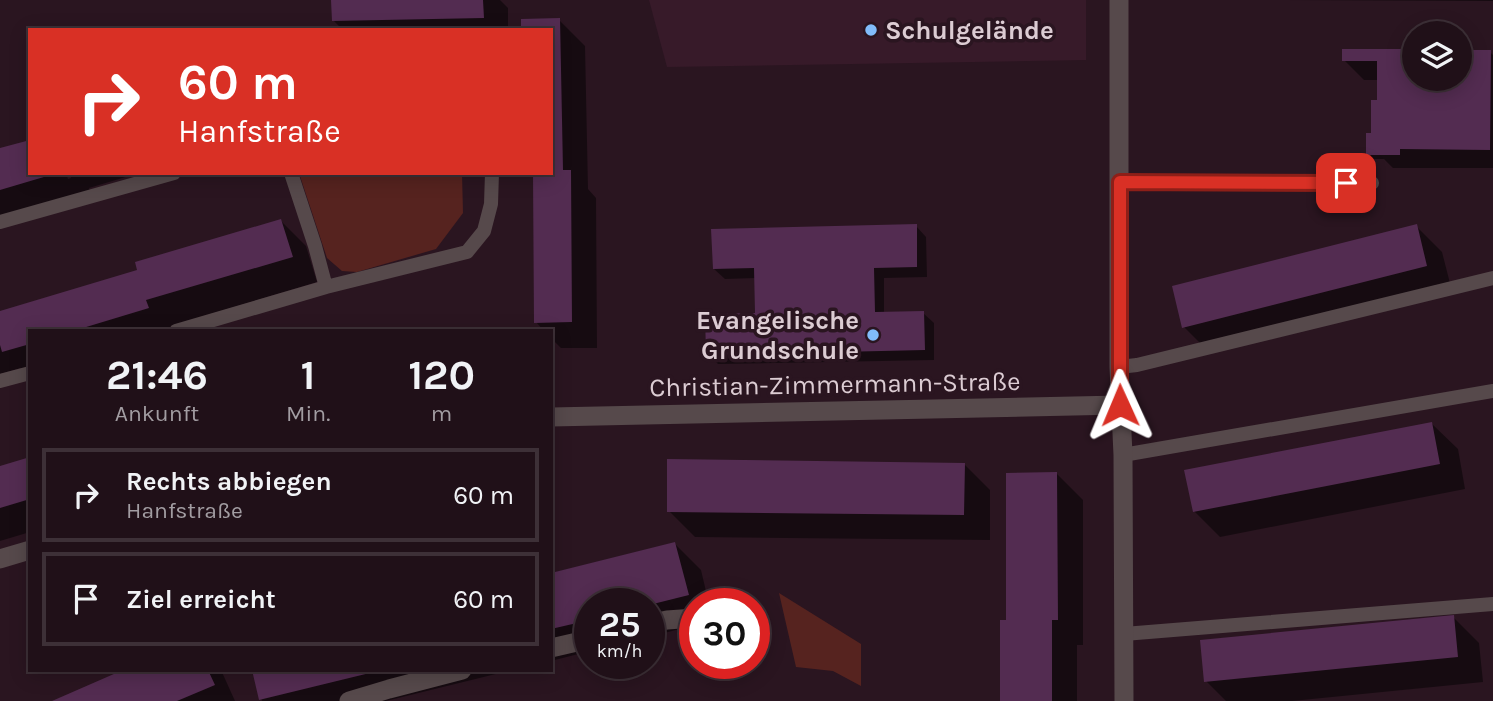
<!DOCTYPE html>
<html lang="de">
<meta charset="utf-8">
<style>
:root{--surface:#201018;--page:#281921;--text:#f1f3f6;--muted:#a29da2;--line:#3d3037}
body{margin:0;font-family:Karla,sans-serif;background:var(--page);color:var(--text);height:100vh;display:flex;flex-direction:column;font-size:26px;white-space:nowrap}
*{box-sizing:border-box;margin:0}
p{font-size:23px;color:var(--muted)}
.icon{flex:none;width:38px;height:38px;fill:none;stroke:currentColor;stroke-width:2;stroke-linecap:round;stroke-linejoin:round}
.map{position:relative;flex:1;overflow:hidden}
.details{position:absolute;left:28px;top:329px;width:525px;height:343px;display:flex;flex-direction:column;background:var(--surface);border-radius:0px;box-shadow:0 4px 18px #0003,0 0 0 2px var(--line)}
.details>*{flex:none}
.banner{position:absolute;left:28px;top:28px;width:525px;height:147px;border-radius:0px;box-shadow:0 4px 18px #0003,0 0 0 2px var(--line);background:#d93025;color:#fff;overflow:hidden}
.controls{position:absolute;left:1402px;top:21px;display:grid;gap:14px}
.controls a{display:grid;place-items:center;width:70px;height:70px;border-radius:50%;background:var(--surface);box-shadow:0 4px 18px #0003,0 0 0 2px var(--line);font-size:35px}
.speed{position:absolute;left:574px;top:588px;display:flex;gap:14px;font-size:35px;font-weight:700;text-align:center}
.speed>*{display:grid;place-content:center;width:91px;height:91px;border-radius:50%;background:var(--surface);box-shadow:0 4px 18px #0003,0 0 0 2px var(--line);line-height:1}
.speed small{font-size:18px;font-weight:400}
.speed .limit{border:10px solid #d22;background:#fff;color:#111}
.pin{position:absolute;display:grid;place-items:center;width:60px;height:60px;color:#fff;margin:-30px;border-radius:14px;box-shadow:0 4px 10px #0006}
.me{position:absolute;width:77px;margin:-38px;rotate:359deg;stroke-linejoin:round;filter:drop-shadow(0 0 5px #0008)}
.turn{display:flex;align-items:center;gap:24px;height:147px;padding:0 35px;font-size:32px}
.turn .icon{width:91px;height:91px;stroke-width:2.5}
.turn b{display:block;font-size:49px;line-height:60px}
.eta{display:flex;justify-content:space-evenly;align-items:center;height:119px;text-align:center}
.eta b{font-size:42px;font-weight:700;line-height:49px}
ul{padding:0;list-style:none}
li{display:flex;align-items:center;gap:21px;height:94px;margin:0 14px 10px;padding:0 21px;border:4px solid var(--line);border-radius:0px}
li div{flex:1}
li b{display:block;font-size:26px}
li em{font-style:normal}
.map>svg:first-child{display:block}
.built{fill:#371a29}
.green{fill:#56231f}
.shadow{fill:#0007}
.building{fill:#532c51}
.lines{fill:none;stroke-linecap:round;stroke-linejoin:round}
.service{stroke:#56494b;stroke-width:14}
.minor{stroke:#56494b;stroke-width:19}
.route-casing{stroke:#8d1f18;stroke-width:18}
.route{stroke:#d93025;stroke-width:12}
.poi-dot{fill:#81bcfa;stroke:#2a1520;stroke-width:2.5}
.labels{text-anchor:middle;stroke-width:7;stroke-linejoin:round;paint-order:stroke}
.poi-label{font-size:26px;font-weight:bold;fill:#dcccd3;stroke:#2a1520;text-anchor:start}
.street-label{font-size:26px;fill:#dcccd3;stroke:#2a1520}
</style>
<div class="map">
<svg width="1493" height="701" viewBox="0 0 1493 701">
<rect width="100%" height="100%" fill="#2a1520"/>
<!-- built -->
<path class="built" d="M649,0H1086V60L667,67Z"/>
<!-- green -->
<path class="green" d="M299,173H462L463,213L436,249L357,272L342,271L327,258Z
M779,593L861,644V686L833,671L796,667Z"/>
<!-- shadow -->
<path class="shadow" d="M333,0H500L508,8V30H343L334,21Z
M1289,0H1493V1Z
M559,20L585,46L588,189L596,198L597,348H561L551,338V331H544L536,322L535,179L529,173H551Z
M1414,51V79H1460V51L1490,52L1493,55V168H1393L1384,159H1373L1368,154L1373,137L1378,102L1379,80H1364L1344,60Z
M0,150L30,173H66L68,179L71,178L70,173H139L89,188L92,196L0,223Z
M281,221L306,246L317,282L171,326L173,331H30V377L21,368L0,374V313L139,271Z
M916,226L926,237L927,277L884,278V314L923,313L934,323V360L718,364L708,354L757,314L756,278L725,279L714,269Z
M1416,226L1442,252L1452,291L1210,353L1184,327Z
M1432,424L1458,449L1465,489L1220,537L1194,511Z
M30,459V532L0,541V468Z
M964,464L990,490V540L695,537L669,511Z
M1057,474L1083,500V645H1077V701H1002L1008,622Z
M675,544L701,570L709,604H695V625L649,637V604H590V651L551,661V574Z
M1453,617L1479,643L1483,682L1292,701H1226L1206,681Z
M127,670H221L235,701H56Z
M253,670H512L386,701H262Z"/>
<!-- building -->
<path class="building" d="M331,0H483L484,18L332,21Z
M560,18L563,170H571L572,322L534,323L533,173H551V30H521V19Z
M1342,49H1414V79H1460V50H1491L1490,150L1400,149V155H1366V133H1371V100H1377V61H1342Z
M30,140V173L54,174L0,190V148Z
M281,219L293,257L146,300L149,308L73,331H30V344L2,352L0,345V311L137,270L135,262Z
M917,224V267L874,268L875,312L924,311L925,350L706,355L705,314L755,313L754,268L713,269L711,229Z
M1417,224L1427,266L1182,328L1172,286Z
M1432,422L1440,464L1193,512L1184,470Z
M30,457V499L0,508V466Z
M667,459L965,463L964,515L667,512Z
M1057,472L1058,620H1052V701H1000V620H1006V473Z
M675,542L689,595L649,605L590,604V620L551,629V573Z
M1454,615L1458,657L1204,682L1200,640Z
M123,670H208L215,685L177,701H52Z
M252,670H378V671L259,700Z"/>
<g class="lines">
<!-- service -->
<path class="service" d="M291,173L315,246L326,287
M1120,182L1372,183
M0,222L174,173
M176,331L326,287L467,252L484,231L491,204L492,173
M1119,367L1137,365L1493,278
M0,381L30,373
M1123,455L1493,391
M1124,634L1493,604"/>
<!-- minor -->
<path class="minor" d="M1119,0V367L1123,455L1124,701
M551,417L1120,405
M0,559L30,550
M649,624L667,620L695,618
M551,648L590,639
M349,701L389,689L462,670"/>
</g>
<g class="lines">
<!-- route casing -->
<g class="route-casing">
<path id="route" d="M1120,405V182L1346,183"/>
</g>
<!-- route -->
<use href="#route" class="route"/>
</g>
<!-- markers -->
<g class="poi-dot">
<circle cx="871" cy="30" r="7"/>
<circle cx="873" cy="335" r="7"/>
</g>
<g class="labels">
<!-- poi labels -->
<g class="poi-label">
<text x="885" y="39">Schulgelände</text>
<text x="859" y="329" text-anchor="end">Evangelische<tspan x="859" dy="30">Grundschule</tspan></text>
</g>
<!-- street labels -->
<g class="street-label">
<text transform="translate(835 384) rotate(-1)" y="9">Christian-Zimmermann-Straße</text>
</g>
</g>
</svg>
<div class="controls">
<a><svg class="icon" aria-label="layers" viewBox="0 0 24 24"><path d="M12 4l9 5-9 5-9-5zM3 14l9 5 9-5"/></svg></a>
</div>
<div class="speed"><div>25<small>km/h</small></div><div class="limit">30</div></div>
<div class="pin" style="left:1346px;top:183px;background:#d93025"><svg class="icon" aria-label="arrive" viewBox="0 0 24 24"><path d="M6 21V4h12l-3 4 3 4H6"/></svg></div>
<svg class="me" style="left:1120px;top:405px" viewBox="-20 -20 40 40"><path d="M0-17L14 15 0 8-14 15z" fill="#d93025" stroke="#fff" stroke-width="4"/></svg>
<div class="banner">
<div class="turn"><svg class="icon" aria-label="right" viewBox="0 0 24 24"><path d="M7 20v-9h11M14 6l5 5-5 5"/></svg><div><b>60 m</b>Hanfstraße</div></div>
</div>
<section class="details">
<div class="eta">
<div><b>21:46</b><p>Ankunft</p></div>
<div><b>1</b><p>Min.</p></div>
<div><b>120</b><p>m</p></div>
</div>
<ul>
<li><svg class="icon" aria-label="right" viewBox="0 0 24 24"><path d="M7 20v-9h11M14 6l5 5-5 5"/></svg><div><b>Rechts abbiegen</b><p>Hanfstraße</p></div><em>60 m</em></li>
<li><svg class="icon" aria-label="arrive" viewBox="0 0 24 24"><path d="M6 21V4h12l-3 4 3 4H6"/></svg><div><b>Ziel erreicht</b></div><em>60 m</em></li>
</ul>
</section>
</div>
